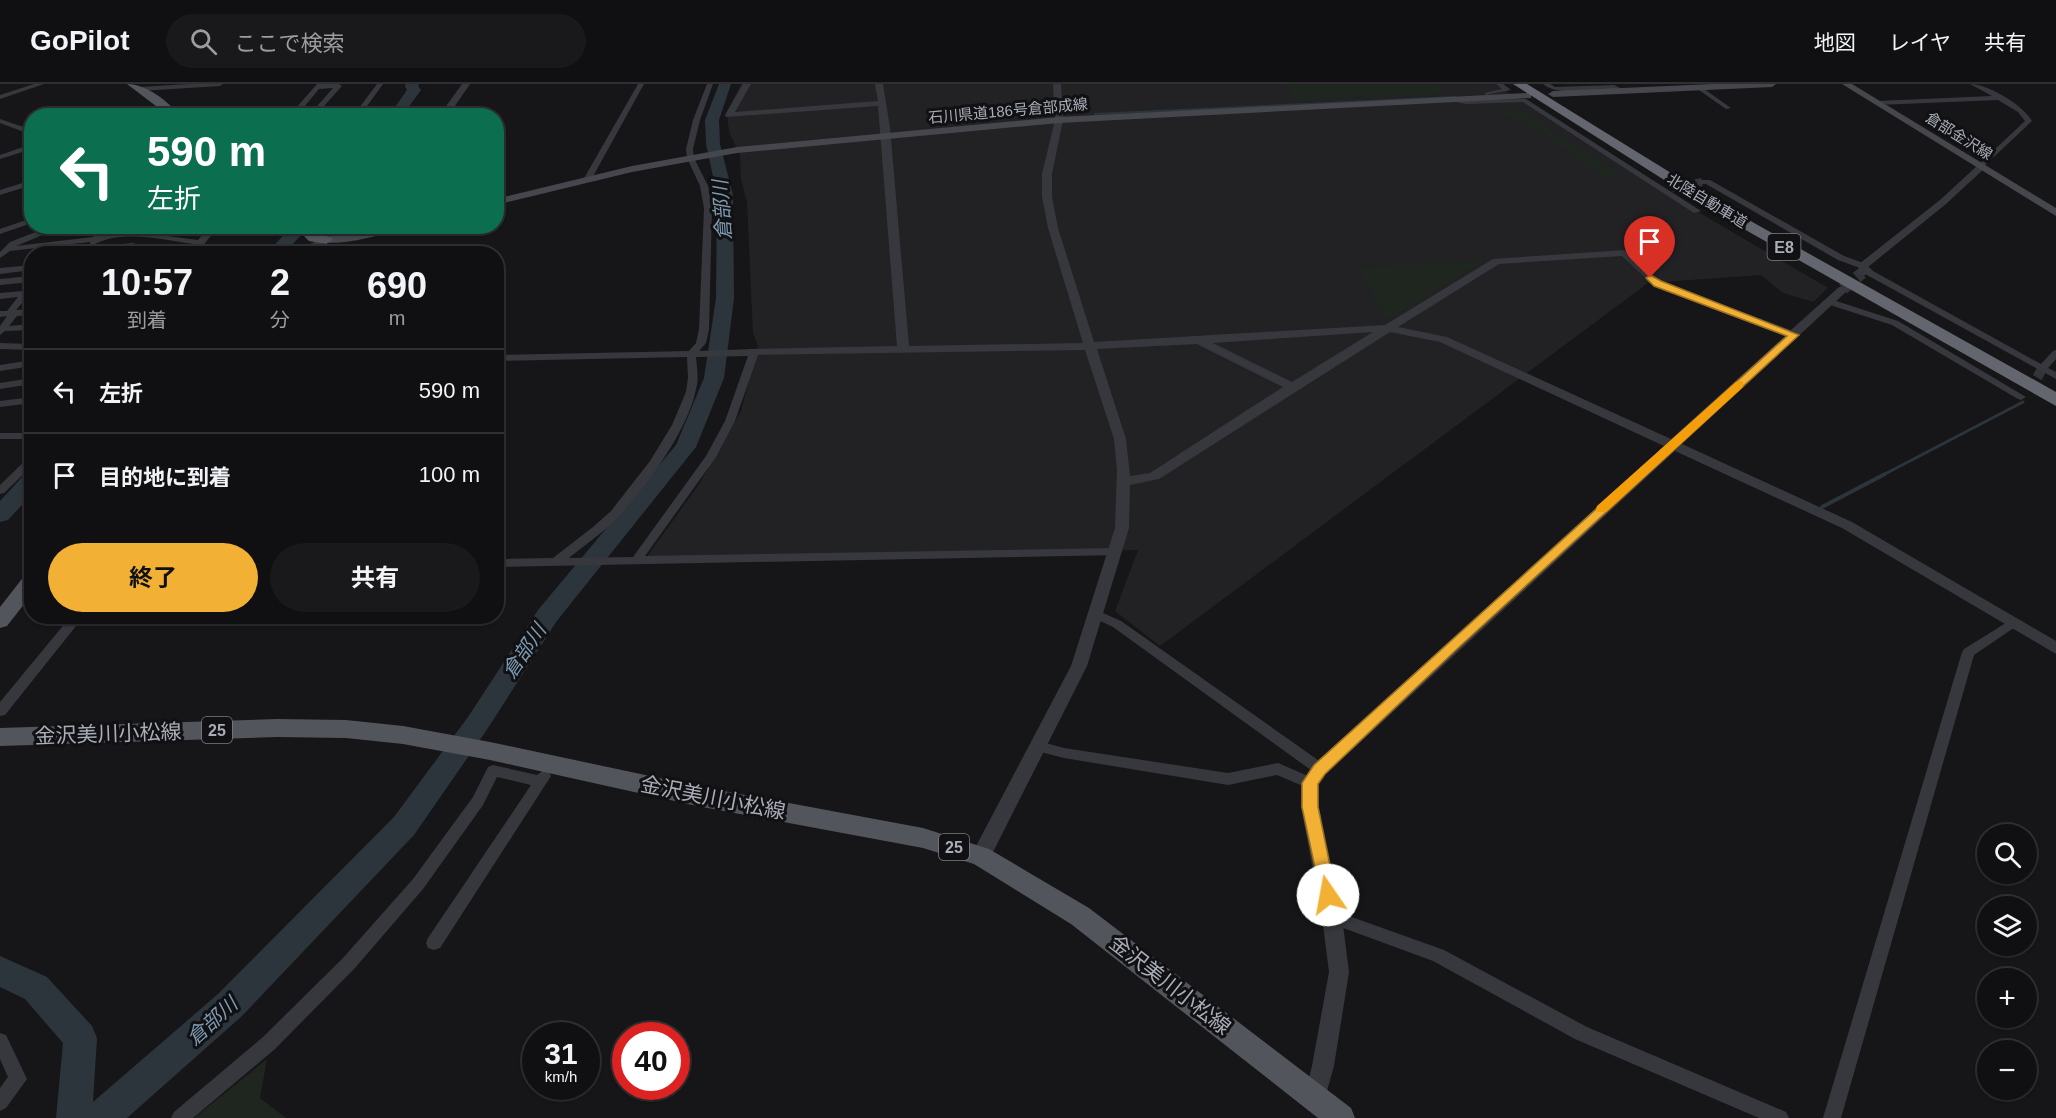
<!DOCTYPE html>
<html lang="ja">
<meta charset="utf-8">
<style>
:root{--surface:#101012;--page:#19191b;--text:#f1f3f6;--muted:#9c9d9f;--line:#303032;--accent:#f2b134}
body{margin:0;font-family:Helvetica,"Noto Sans JP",sans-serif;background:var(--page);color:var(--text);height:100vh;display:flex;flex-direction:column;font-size:22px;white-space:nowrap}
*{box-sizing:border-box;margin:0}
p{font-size:20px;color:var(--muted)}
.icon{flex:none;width:33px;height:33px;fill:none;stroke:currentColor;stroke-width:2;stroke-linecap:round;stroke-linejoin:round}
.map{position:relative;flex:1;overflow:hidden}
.details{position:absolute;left:24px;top:162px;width:480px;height:378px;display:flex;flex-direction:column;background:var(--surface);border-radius:24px;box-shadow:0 2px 4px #0004,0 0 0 2px var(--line)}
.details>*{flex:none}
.guide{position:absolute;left:24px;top:24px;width:480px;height:126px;border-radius:24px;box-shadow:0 2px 4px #0004,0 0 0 2px var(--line);background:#0b6e4f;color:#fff;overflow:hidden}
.fabs{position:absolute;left:1977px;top:740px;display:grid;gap:12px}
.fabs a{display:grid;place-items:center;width:60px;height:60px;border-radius:50%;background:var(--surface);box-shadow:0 2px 4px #0004,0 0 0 2px var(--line);font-size:30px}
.speed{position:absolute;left:522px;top:938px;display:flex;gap:12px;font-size:30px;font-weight:700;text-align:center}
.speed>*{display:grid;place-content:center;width:78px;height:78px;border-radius:50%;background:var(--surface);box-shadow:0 2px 4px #0004,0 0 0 2px var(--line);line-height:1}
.speed small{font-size:15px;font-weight:400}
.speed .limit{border:9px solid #d22;background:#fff;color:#111}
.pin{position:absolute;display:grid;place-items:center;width:51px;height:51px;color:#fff;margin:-62px -26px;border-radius:50% 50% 50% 0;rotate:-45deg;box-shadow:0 0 6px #0007}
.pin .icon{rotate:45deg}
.me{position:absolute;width:66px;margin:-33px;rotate:348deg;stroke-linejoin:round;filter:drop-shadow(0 0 4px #0008)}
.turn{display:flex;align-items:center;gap:21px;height:126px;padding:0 24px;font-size:27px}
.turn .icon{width:78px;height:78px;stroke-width:2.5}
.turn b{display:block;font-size:42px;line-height:51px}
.eta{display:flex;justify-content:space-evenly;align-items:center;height:102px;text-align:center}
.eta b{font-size:36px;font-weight:700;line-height:42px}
.cta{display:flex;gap:12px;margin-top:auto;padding:12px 24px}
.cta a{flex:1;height:69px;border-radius:36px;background:var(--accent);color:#111;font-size:24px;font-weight:700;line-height:69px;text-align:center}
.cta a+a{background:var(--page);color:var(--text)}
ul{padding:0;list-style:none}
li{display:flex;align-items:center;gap:18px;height:84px;padding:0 24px;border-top:2px solid var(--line)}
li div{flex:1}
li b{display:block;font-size:22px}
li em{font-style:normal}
header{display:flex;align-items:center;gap:36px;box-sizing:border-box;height:84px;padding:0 30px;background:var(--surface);border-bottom:2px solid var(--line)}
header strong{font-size:28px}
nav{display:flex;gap:33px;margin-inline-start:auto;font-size:21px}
.search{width:420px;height:54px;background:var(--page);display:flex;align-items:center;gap:15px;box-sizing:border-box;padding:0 21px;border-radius:33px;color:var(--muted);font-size:22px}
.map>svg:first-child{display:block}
.built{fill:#222225}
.green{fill:#1e261f}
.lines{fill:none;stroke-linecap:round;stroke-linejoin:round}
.stream-far2{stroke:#2c353c;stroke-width:2}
.stream-far1{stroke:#2c353c;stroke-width:3}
.stream{stroke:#2c353c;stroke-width:4}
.river{fill:#2c353c;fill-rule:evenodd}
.minor-tunnel-far1{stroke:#333438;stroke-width:8;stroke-dasharray:8 4;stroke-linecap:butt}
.minor-tunnel{stroke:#333438;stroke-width:10;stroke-dasharray:10 4.5;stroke-linecap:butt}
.tertiary-tunnel{stroke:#333438;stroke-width:12;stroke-dasharray:12 6;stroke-linecap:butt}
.minor{fill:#37383d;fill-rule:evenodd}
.tertiary{fill:#37383d;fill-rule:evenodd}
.secondary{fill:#45474d;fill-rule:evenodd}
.primary{fill:#53555c;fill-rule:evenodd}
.motorway{fill:#63666e;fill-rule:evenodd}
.route{fill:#f2b134;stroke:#9d7322;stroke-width:1.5}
.slow{fill:#f59e0b}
.labels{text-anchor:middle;stroke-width:6;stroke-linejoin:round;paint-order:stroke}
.far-street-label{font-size:15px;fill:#a8adb8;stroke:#111113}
.shield{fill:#111113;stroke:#7b7e86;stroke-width:1.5}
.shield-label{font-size:16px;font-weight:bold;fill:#a8adb8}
.water-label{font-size:20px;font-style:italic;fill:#7f9bb3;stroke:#111113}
.near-street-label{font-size:21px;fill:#a8adb8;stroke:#111113}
</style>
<header>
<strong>GoPilot</strong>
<div class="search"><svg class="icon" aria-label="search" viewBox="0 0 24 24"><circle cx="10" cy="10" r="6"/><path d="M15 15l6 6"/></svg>ここで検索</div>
<nav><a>地図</a><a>レイヤ</a><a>共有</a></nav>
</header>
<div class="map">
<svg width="2056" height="1034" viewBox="0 0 2056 1034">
<rect width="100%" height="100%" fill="#161618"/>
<!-- built -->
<path class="built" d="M741,0H1495L1693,125L1828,204L1813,218L1783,209L1761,191L1648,199L1160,562L1115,527L1138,466L646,474L699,400L741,327L758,262L753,249L747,118L741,96L740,71L729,48L727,28Z"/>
<!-- green -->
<path class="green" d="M1285,0H1436L1445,10L1296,16Z
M1518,25L1622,91L1605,93L1528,40L1495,26Z
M1485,176L1388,236L1357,184Z
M267,975L260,1014L286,1034H194Z"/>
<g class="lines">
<!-- stream-far2 -->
<path class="stream-far2" d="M1095,30L1455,13"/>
<!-- stream-far1 -->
<path class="stream-far1" d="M1883,391L2023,318"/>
<!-- stream -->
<path class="stream" d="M1822,423L1885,390"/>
<!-- river -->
<path class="river" d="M406,0H419L418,2L421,6L402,32H389L407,6L405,2Z
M719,0H731L719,36L720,60L733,111L734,214L724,294L696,363L556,538L486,647L414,751L242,932L127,1034H56L63,959L25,915L0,903V872L47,893L92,942L97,954L93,1018L218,910L394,733L468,633L538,526L676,361L704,294L716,214L717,111L706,60L705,36Z
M292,142H309L284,170H266Z
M32,389V410L8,436L0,438V417L24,391Z"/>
<!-- minor-tunnel-far1 -->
<path class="minor-tunnel-far1" d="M1672,104L1702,98"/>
<!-- minor-tunnel -->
<path class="minor-tunnel" d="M2030,306L2042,285"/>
<!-- tertiary-tunnel -->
<path class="tertiary-tunnel" d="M1843,205L1862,189"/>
<!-- minor -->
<path class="minor" d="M34,0H44L0,15V11Z
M189,0H223L220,2L140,7L137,5L140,3Z
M317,0H339L342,2L316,31L289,32ZM333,4L312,28L299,29L319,5Z
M377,0H383L360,32H353Z
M638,0H644L591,96L584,98L583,96Z
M707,0H713L700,36L693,65L694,74L708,102L712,124L709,245L706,259L699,267L754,265L759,268L735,337L716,373L645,472L1115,464L1121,468L1119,471L496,483V475L553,474L593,443L611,427L650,377L672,341L686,308L688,294L687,273L496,277V271L689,267L696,259L699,245L704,124L700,102L687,74L686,65L693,36ZM748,272L725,337L706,372L633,473L569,474C582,463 597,453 609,442C640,412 688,348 696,305C699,295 697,284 696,273Z
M1496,0H1503L1511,6L1485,11V9L1502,5Z
M1543,0H1550L1555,3L1614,1L1627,7L1624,9C1600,1 1561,15 1543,0Z
M1970,0C1988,0 2023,21 2032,37L1981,85L1977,83L1978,81L2025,37L2018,28L1998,16L1877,21L1874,19L1877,17L1992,12Z
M1696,2H1700L1731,24L1726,25L1696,4Z
M1453,14L1466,16L1526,15L1701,127L1694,129L1523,18L1466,20L1451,17V15Z
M0,35L32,46V51L0,39Z
M32,60V65L0,75V71Z
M32,96V101L0,111V106Z
M1699,96H1710L1844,172L1866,180L1873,187L2041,280L2053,267L2056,266V275L2048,284L2056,288V295L1867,191L1860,184L1838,176L1706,100H1699Z
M32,134V139L0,150V145Z
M51,142H64L16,162L93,153L100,142H108L102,152C115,150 149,144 159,151L198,156L210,142H219L196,170H188L194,160C162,156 122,145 93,161H90V158L10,167L0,174V168L10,158Z
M323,154L330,156L301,170H289Z
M133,159L142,163L137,170H128L132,164L89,167L85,165L89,163Z
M32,181V186L0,190V184Z
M32,192V198L0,201V195Z
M29,199H32L31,209L16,226L32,225V231L17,232L9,242L32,240V246L5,247L0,251V242L7,232L0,233V227H7L18,213L0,215V209L23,207Z
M1830,215L1898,237L2026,313L2021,316L2018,315L1892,241L1827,220L1826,218Z
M0,259L32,260V266L0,265Z
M32,276V282L0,287V281Z
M32,294V300L0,305V299Z
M32,313V319L0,323V317Z
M0,349H32V355H0Z
M32,373V382L4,409L0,410V401L28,374Z
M1096,526L1121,537L1325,681L1327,685L1325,689L1320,691L1315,689L1113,543L1092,533L1090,530L1092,527Z
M71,532H84L5,631L0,632V618Z
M2014,534L2018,535L2020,538L2018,541L1974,571L1841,1034H1823L1962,568L1964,565Z
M1038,657L1064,664L1228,689L1278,679L1315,695L1317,699L1315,703L1310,705L1277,691L1228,701L1064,674L1033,666L1031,662L1033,658Z
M493,681L537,691L544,686L549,688L551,692L440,864L434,866L428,864L426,859L428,854L531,701L497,693L483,721L423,805L355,884L275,965L193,1034H171L174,1028L263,953L343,874L413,795L473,713L488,683Z
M1332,826L1444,866L1587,943L1786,1028L1789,1034H1759L1575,955L1433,877L1327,838L1324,833L1327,828Z
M0,949L6,951L27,995L6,1024L0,1027V1004L8,993L0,975Z"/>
<!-- tertiary -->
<path class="tertiary" d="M462,0H470L448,32H439Z
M743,0H751L735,28L878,17L875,0H883L890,44L909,262L1083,259L1048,144L1042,113V90L1055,36L1053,0H1061L1063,36L1052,90V113L1058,144L1094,258L1385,241L1493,175L1624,166L1662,198L1791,246L1839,203H1847V207L1682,360L1852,438L2056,557V570L1842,444L1675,367L1326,690L1319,700V723L1342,833L1349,888L1334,982L1323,1021L1315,1024L1307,1021L1304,1013L1312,982L1329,888L1322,833L1301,723V699L1314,680L1664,362L1440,258L1390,248L1159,395L1130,401L1129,444L1087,582L988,778L981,780L974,778L972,772L974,766L1071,582L1115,444L1117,386L1114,355L1085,266L744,271L742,269L748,265L897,262L878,22L726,33L725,31ZM1622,172L1654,202L1785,252L1671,355L1447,253L1398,243L1499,180ZM1373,248L1292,298L1213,259ZM1197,260L1283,303L1150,389L1130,392L1126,355L1097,265Z
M1978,81L1986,83L1946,120L1868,183L1866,191H1858L1859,180L1940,116Z
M335,142H346L330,158H322V154Z"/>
<!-- secondary -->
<path class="secondary" d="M1713,0H1776L1772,3L1553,13L1548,10L1553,7Z
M1842,0H1852L2056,124V132Z
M1528,9L1531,10V14L1059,39L737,69L632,88L496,121V115L632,82L737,63L1059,33Z
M384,142H403C391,150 331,165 320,156C325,152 372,146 384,142Z"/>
<!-- primary -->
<path class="primary" d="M127,0C147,0 167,17 181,32H169Z
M294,142H308L318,151L331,153L333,156L326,160L309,157Z
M32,490V510L7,542L0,544V523L25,491Z
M277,635L346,636L403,642L490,658L697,702L923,744L989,765L1089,824L1351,1024L1355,1034H1318L1071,840L974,780L923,764L697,722L490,676L403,660L346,654L277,653L0,662V644Z"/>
<!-- motorway -->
<path class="motorway" d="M1513,0H1527L1731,126L2056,308V322L1721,132Z"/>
</g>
<!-- route -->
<path class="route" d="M1650,191L1661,197L1799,251L1456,566L1325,690L1318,700V723L1336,811L1334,816L1328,818L1322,816L1302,723V699L1314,681L1787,252L1654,202L1646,194Z"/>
<!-- slow -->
<path class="slow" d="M1740,297L1743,298V303L1606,428H1597L1596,425L1597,422L1736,298Z"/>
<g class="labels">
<!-- far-street labels -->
<g class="far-street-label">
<text transform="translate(1008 27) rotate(-5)" y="5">石川県道186号倉部成線</text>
<text transform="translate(1959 52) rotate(32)" y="5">倉部金沢線</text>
<text transform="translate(1707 117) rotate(31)" y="5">北陸自動車道</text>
</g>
<!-- shield labels -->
<g class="shield">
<rect x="1767.5" y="150" width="33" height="26" rx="4.5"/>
<rect x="202" y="633" width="30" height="26" rx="4.5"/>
<rect x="939" y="750" width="30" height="26" rx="4.5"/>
</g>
<g class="shield-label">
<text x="1784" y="169">E8</text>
<text x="217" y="652">25</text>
<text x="954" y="769">25</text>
</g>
<!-- water labels -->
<g class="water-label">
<text transform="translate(722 126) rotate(-94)" y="7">倉部川</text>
<text transform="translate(524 567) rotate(-56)" y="7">倉部川</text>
<text transform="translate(212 937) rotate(-42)" y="7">倉部川</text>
</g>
<!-- near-street labels -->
<g class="near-street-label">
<text transform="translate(108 650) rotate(-2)" y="7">金沢美川小松線</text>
<text transform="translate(713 714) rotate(11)" y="7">金沢美川小松線</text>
<text transform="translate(1170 901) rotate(38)" y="7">金沢美川小松線</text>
</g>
</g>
</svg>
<div class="fabs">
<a><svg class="icon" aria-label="search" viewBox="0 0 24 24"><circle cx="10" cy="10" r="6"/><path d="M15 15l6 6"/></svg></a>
<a><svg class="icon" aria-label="layers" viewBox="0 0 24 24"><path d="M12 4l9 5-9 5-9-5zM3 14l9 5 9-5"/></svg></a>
<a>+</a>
<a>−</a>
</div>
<div class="speed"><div>31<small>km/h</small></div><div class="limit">40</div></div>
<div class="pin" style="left:1650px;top:194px;background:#d93025"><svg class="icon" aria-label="arrive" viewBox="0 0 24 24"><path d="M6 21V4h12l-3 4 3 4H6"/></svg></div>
<svg class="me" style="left:1328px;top:811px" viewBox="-20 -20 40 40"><circle r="19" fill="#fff"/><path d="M0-13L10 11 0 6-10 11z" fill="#f2b134"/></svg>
<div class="guide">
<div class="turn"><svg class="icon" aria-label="left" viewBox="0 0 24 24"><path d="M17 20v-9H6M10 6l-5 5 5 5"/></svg><div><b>590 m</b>左折</div></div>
</div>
<section class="details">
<div class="eta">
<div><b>10:57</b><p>到着</p></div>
<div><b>2</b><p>分</p></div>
<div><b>690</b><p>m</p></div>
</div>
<ul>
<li><svg class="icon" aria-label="left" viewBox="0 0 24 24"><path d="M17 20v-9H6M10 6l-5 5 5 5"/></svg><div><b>左折</b></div><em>590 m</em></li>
<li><svg class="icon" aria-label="arrive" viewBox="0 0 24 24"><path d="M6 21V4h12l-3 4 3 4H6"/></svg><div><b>目的地に到着</b></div><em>100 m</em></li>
</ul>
<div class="cta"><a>終了</a><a>共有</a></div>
</section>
</div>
